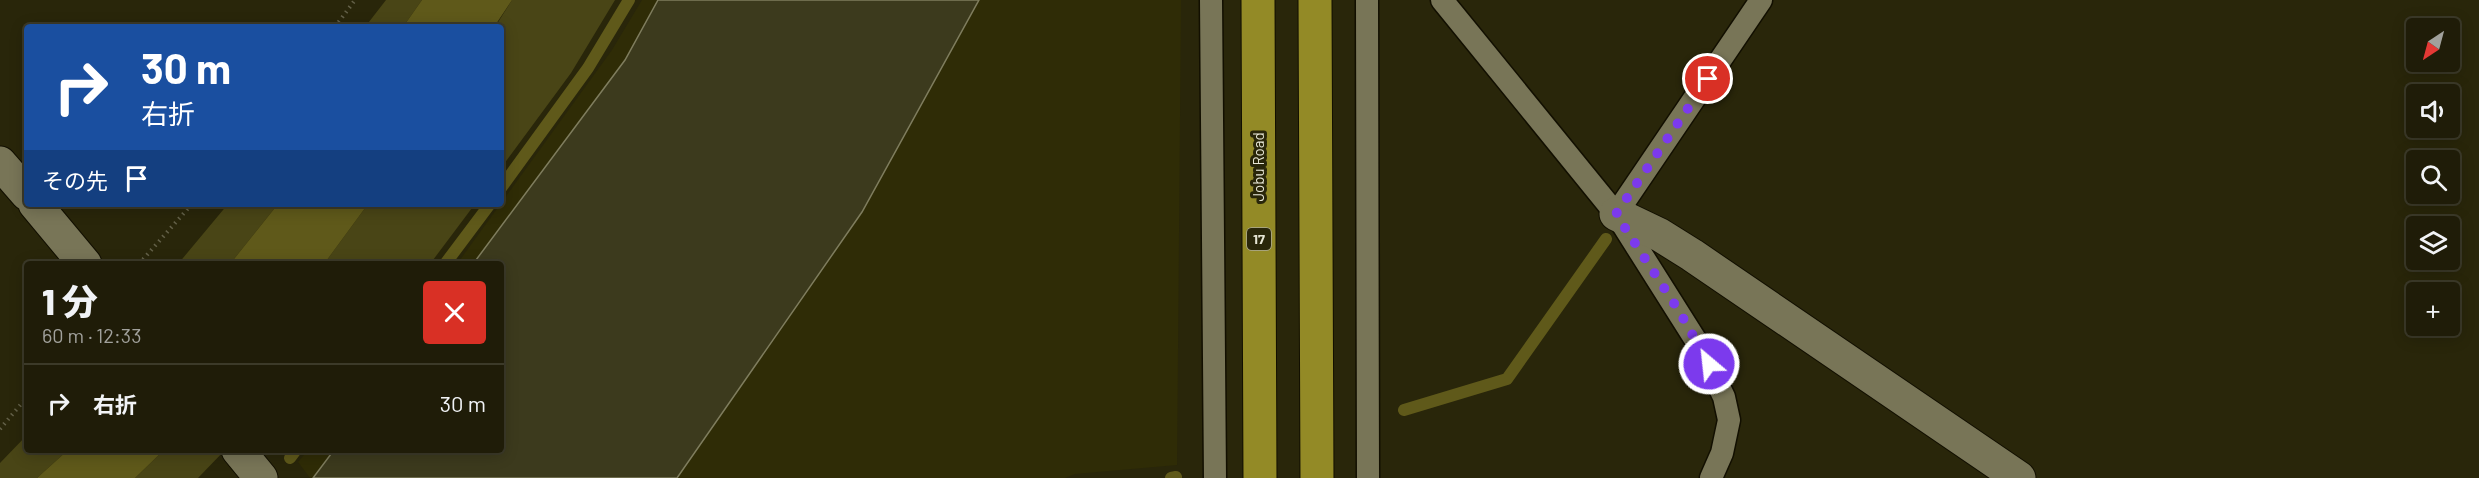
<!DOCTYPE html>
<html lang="ja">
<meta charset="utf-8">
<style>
:root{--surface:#1f1c08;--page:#272512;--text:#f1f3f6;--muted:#a1a19c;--line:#3c3a29}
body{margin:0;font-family:Barlow,"Noto Sans JP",sans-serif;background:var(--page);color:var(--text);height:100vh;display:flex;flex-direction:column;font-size:22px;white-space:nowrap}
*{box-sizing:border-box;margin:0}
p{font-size:20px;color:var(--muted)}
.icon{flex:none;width:33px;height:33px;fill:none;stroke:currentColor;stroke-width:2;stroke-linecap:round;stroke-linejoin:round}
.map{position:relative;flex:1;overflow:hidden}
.panel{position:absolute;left:24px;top:261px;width:480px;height:192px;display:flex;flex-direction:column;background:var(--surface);border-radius:6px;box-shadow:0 3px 15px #0003,0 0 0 2px var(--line)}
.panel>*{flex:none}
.hud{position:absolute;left:24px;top:24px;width:480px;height:183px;border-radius:6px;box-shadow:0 3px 15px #0003,0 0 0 2px var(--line);background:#1a4fa0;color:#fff;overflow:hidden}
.needle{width:39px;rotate:216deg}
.controls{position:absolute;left:2406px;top:18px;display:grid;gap:12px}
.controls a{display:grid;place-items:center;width:54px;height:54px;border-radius:6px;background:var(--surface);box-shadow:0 3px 15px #0003,0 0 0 2px var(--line);font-size:30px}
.pin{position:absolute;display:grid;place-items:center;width:51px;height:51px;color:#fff;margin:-26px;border:3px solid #fff;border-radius:50%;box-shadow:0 2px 6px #0007}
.me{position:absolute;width:66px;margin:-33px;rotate:332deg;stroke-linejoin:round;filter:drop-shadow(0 0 4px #0008)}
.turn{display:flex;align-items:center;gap:21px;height:126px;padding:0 18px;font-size:27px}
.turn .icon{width:78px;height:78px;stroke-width:2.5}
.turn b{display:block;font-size:42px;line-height:51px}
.then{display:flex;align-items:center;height:57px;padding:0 18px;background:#0003;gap:12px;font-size:22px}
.round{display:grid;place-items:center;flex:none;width:63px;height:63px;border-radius:6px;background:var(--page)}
.headline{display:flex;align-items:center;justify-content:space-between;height:102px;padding:0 18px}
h1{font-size:36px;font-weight:800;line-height:45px}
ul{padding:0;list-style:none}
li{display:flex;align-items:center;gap:18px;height:78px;padding:0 18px;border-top:2px solid var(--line)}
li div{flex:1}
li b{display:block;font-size:22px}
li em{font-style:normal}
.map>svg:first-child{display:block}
.built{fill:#2f2c06}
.green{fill:#494516}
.water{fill:#5f591a}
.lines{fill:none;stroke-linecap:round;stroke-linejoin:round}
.stream{stroke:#5f591a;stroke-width:12}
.building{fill:#3c3a1d;stroke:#7f7d5e;stroke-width:1.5}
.lane-casing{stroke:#120f00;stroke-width:25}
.street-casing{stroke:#120f00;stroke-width:35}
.secondary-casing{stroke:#120f00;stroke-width:35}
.highway-casing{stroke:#120f00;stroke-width:35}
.path{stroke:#636048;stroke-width:4;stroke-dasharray:1.5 4.5;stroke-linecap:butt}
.lane{stroke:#787557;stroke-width:22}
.street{stroke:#787557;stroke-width:33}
.secondary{stroke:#787557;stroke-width:33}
.highway{stroke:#938a26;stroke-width:33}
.route{stroke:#7c3aed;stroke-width:10;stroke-dasharray:0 18}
.labels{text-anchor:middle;stroke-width:6;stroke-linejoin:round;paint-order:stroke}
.shield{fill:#29260a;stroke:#aeac98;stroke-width:1.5}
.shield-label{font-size:14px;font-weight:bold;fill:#e7e6d5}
.street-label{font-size:15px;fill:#e7e6d5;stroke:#29260a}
</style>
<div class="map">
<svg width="2479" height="478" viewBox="0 0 2479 478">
<rect width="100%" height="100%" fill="#29260a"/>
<!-- built -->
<path class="built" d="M642,0H1181L1177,465L1075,474L1065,478H310L298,462L308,450H501V264H457L612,50Z"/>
<!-- green -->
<path class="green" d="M386,0H422L403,27H365Z
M512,0H615L571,73L501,168V27H495Z
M228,204H278L230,264H178Z
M368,204H475L430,264H324Z
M27,435V450H68L37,478H0V463Z
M164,450H225L198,478H135Z"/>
<!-- water -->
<path class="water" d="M422,0H512L494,27H403Z
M278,204H368L324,264H230Z
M68,450H164L135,478H37Z"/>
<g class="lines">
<!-- stream -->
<path class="stream" d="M501,188L588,68L629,0
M445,264L490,204
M1404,410L1507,379L1606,239
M290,458L296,450
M1171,478L1176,477"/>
</g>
<!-- building -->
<path class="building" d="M658,0H979L862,212L677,478H313L334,450H501V264H473L625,60Z"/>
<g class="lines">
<!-- lane casing -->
<g class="lane-casing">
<path id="lane" d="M1211,0L1215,478
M1367,0L1368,478
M1442,0L1616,214L1700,347L1724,397L1729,420L1722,453L1711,478
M1616,214L1761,0"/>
</g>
<!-- street casing -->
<g class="street-casing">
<path id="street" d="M1616,214L1660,235L1692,255L2019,478"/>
</g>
<!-- secondary casing -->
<g class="secondary-casing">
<path id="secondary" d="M0,163L27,194
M35,204L85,264
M238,450L261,478"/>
</g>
<!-- highway casing -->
<g class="highway-casing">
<path id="highway" d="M1258,0L1260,478
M1315,0L1317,478"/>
</g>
<!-- path -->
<path class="path" d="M335,27L355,0
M139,264L192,204
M0,429L27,397"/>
<!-- lane -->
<use href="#lane" class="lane"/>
<!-- street -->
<use href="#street" class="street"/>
<!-- secondary -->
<use href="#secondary" class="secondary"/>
<!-- highway -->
<use href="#highway" class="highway"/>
</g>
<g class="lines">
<!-- route -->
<path class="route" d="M1708,79L1616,214L1679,311L1709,364"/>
</g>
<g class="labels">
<!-- shield labels -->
<rect class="shield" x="1247" y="228" width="24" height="22" rx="4.5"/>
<g class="shield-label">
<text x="1259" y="244">17</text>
</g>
<!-- street labels -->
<g class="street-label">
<text transform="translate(1259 167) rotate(-90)" y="5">Jobu Road</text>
</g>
</g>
</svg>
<div class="controls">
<a><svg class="needle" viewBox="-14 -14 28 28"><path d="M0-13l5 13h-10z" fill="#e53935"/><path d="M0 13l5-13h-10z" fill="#a1a19c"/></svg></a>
<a><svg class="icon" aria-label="sound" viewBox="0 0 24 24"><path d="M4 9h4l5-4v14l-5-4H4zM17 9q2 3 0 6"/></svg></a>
<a><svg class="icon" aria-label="search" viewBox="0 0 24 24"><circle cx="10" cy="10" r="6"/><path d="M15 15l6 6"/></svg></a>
<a><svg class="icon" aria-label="layers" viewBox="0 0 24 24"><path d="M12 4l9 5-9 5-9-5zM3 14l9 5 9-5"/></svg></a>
<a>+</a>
</div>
<div class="pin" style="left:1708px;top:79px;background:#d93025"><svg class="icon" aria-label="arrive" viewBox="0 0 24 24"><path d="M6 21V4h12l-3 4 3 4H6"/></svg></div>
<svg class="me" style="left:1709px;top:364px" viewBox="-20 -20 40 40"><circle r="17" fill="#7c3aed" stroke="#fff" stroke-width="3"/><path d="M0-11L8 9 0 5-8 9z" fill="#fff"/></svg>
<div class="hud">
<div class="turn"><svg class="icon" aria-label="right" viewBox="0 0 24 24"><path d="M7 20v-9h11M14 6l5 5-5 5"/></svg><div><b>30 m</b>右折</div></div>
<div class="then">その先<svg class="icon" aria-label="arrive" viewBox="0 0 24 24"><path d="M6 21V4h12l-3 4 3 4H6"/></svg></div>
</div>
<section class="panel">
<div class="headline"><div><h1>1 分</h1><p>60 m · 12:33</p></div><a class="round" style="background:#d93025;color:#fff"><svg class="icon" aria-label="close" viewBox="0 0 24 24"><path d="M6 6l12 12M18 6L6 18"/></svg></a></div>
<ul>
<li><svg class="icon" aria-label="right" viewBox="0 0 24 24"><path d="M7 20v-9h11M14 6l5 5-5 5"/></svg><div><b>右折</b></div><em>30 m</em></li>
</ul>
</section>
</div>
